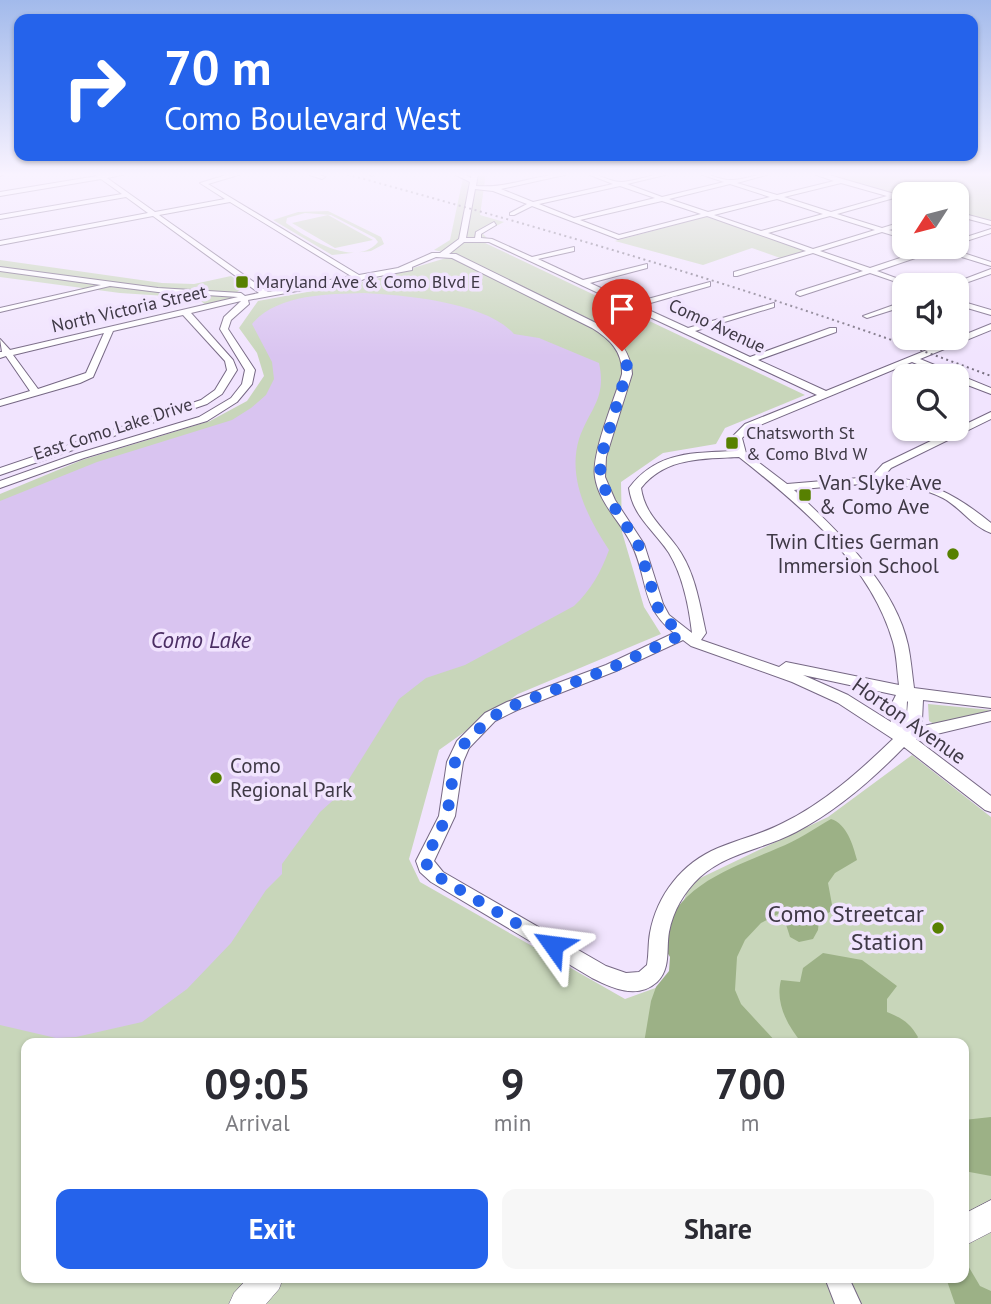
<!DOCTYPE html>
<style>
:root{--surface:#fff;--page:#f7f7f7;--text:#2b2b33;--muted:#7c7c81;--accent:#2563eb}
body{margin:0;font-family:"PT Sans",sans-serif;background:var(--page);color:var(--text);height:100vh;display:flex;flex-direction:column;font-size:26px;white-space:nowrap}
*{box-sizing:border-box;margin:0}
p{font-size:23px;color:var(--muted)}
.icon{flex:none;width:38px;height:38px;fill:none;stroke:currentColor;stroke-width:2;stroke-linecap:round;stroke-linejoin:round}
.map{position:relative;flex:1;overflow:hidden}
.sheet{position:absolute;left:21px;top:1038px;width:948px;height:245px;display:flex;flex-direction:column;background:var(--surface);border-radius:14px;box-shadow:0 2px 5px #0004}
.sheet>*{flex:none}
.top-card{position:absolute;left:14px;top:14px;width:964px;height:147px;border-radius:14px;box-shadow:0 2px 5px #0004;background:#2563eb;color:#fff;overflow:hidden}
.needle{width:46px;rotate:234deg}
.controls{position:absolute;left:892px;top:182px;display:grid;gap:14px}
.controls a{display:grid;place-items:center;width:77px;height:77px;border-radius:14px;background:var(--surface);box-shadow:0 2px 5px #0004;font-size:35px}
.pin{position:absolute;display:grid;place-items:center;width:60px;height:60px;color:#fff;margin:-72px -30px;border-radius:50% 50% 50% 0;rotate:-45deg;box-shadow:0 0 7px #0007}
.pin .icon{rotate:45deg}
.me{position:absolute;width:77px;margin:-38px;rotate:301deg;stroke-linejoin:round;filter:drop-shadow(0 0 5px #0008)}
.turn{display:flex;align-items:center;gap:24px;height:147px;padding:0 35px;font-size:32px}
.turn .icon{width:91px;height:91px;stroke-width:2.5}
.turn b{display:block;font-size:49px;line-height:60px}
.eta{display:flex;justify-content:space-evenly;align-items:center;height:119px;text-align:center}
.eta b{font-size:42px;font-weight:700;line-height:49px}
.cta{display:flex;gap:14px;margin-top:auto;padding:14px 35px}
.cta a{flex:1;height:80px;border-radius:14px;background:var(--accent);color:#fff;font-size:28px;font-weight:700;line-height:80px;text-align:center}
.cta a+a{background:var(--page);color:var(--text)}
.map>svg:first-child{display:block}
.green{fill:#c8d6ba;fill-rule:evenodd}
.forest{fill:#9cb186}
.water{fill:#d9c4f0}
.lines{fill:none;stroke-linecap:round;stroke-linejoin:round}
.minor-casing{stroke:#766884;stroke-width:2}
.major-casing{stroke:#766884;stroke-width:1}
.minor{fill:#fff;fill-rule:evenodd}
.major{fill:#fff;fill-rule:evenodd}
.rail{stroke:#787081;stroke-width:2;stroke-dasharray:2 3.5;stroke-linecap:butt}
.route{stroke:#2563eb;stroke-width:12;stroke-dasharray:0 21.6}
.poi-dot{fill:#578001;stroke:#f1e4fe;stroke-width:2.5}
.labels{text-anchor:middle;stroke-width:7;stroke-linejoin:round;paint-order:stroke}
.far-poi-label{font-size:18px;fill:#3f3946;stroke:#f1e4fe;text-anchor:start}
.far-street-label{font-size:18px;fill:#3f3946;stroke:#f1e4fe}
.poi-label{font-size:21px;fill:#3f3946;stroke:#f1e4fe;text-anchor:start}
.street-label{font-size:21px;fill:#3f3946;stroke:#f1e4fe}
.water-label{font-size:23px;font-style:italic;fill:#4b2e64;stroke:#f1e4fe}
.near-poi-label{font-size:24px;fill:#3f3946;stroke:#f1e4fe;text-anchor:end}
</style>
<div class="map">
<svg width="991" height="1304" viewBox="0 0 991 1304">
<rect width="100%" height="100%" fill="#f1e4fe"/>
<!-- green -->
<path class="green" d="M464,173H486L480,215L504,222L482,233L487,238L483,242L805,395L725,428L716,444L663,453L621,482L622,532L644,607L661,634L518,694L439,750L409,859L420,882L625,999L672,982L675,926L690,883L828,817L912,755L991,817V1304H0V494L82,460L210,421L247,401L264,376L257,353L239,328L258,301L373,280L456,255L434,250L450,240ZM26,1043H964V1278H26Z
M820,173H991V221L957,212V194H905V197Z
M328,211L381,237L384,244L371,251L332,255L273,220L298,212ZM305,213L331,215L375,238L378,242C355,269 307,238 286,223L287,218Z
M328,215L373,240L335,248L292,223Z
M708,216L808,251L783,259L752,248L703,265L615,241Z
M0,260L162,283L194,284L231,276L246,286L231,296L232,298L206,305L197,298L120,293L0,277Z
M928,704L991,710L936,725L929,721Z"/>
<!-- forest -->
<path class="forest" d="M831,819C847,824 853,845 857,860L835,873L828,883L833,910L819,919L818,930L813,939L799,942L790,937L782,912L761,923L745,940L737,957L735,990L741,1004L777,1043H644L651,1001L656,987L669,971L670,957L661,942C675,885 730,869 778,848C796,841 814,829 831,819Z
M823,953L862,960L897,986L887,999V1012C902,1018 910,1023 918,1037L914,1043H802C787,1025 775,1003 781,980L800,982L803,968Z
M991,1117V1176L964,1171V1120Z
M964,1259L980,1286L991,1291V1304H955L946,1278H964Z"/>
<!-- water -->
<path class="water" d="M364,293C404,295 486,302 514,334L539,338L599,363C607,399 589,409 579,439C567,479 588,518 609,550C601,572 591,590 574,606L465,665L426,678L399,699L339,795L320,812L282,864V874L266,890L231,943L187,989L142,1022L76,1037L56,1038L0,1025V501L97,462L232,420L251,408L266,395L274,379L272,362L252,324C277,294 328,294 364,293Z"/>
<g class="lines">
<!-- minor casing -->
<g class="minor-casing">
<path id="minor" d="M0,173H6L0,176Z
M93,173L103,175L132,173L107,178L155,212L225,199L200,183L233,173H245L208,184L359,275L398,268L432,253H440L459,239L470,182L452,173H461L471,178L472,173H478L476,186C509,189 539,173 573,173L501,189L533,202L613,184L585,173C598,173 611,183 623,182C640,180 655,173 673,173L627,184L662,197L724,182L697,173C709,173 721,181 732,180C746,180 758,173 773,173L737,183L777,195L834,181L811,173H822L905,197V201L894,198L837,214L882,228L905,221V225L889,230L905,235V239L882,232L820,251L870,268L933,247H945L991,262V266L939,250L877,271L915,285H905L870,273L800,296L796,294L797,292L863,271L813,253L737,276H734V272L806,251L707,216L618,239L532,206L514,215H510V213L527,204L493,191L475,189L466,238H475L476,232L494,222L496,225L481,234V238L492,239L532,257L574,247V251L538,259L583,280L647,264V268L590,283L633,303L710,282V286L640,306L688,328L774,303V307L695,331L750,357L830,328H836V332L758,360L826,391L991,324V330L920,359L991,388V394L957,381V376H946L912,362L753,428L742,438L746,453L787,484L871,477L883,464L991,412V419L891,468L883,477C926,478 958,496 991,523V533C973,527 960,507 943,498C897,475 844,486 794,490C838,531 895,585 908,645C911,659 912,674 914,688L991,698V708L923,700L922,720L919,727L991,711V721L916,739L991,796V812L985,810L904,747C872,780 836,811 796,832C764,849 726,853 700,877C684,892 673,911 669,932C666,949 671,969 657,982C637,1000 612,988 592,978L431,882L420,872L416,861L439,816L447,762L457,741L485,713L507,702L606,665L674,633C639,605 649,578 631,543C620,521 599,503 595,477C591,454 615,398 622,374C623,352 610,339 592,328L452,258L436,257L412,267V270L364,279L360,281L356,280L248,300L249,304L231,320L228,329L255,370L252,384L237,402L207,421L84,458L0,488V481L76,454L199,417L231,398L242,384L245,370L220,329L224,317L241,301L191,313L233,360L237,370L222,394L207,404L0,475V468L201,400L215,390L227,370L225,361L183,315L113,331L93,377L80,383L0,406V400L30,391L6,356L0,358V352H2L0,339L10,350L238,297L158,292L110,286L0,312V308L101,285L0,271V267L158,288L241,293L245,296L259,293L153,216L0,245V241L148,213L126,197L0,219V215L122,194L101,179L0,196V192L97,176ZM841,183L887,196L831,212L784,197ZM730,184L770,197L708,212L669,199ZM620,186L655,198L574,218L539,204ZM777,199L823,214L761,231L714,215ZM662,201L701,214L619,235L580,220ZM230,202L351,276L268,292L159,215ZM830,216L875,230L813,249L768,233ZM464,242H489L817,395L745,424L732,437L735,451C693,453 657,451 629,488C633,517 654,530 669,553C683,576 689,607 692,633L669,615L663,604L644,544L615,500L605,477L606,457L632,374C631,351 617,336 598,324L456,254H449ZM104,333L86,373L38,389L13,355ZM739,457C800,505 871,564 893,642C897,656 897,671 899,685L786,662L779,667L701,640L706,633C700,606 696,577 681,553C667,530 645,517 641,488C666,457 702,459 739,457ZM683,640L691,646L792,682L838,703L893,739C860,771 824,803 783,823C762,834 739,839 718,848C682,863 657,895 650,933C648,943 649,954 647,965L639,972L626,973L606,966L443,872L434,861L455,816L463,762L469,748L495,721L517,710L616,671ZM803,675L896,695L890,707L891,722L848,695ZM907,701L908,702L906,723Z
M304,173H315L325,177L322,179Z
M377,173L372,176L369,174V173Z
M957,212L991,221V225L957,216Z
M991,229V233L957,244V240Z
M991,269V274L957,286L949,285Z
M957,300L991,310V315L957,305Z
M905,301V306L867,318L863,316Z
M825,1278H849L861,1304H835Z"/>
</g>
<!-- major casing -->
<g class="major-casing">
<path id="major" d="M991,1200V1232L964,1246V1214Z
M248,1278H283L279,1289L266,1304H229L234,1293Z"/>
</g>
<!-- minor -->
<use href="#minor" class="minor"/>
<!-- major -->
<use href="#major" class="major"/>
<!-- rail -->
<path class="rail" d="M342,173C561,233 778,296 991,376"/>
</g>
<!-- sky -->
<linearGradient id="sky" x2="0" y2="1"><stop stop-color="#a2baeb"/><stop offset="0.49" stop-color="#f9f3ff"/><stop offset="1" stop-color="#f9f3ff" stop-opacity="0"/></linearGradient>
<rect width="991" height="356" fill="url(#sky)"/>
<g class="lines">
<!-- route -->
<path class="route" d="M553,945L430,872L425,860L447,816L455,762L463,745L490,718L512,706L611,668L681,635L659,611L638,544L609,499L600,477L601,457L626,374L627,362L622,351"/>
</g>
<!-- markers -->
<g class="poi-dot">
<rect x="235" y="275" width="14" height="14" rx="3.5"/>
<rect x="725" y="436" width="14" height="14" rx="3.5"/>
<rect x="798" y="488" width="14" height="14" rx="3.5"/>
<circle cx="953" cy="554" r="7"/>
<circle cx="216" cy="778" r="7"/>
<circle cx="938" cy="928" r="7"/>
</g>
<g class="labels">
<!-- far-poi labels -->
<g class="far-poi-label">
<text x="256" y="288">Maryland Ave &amp; Como Blvd E</text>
<text x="746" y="439">Chatsworth St<tspan x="746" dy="21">&amp; Como Blvd W</tspan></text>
</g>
<!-- far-street labels -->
<g class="far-street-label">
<text transform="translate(129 309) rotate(-13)" y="6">North Victoria Street</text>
<text transform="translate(717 326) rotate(25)" y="6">Como Avenue</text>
<text transform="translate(113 429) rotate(-18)" y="6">East Como Lake Drive</text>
</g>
<!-- poi labels -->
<g class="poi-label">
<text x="819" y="490">Van Slyke Ave<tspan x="819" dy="24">&amp; Como Ave</tspan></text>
<text x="939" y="549" text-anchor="end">Twin CIties German<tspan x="939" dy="24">Immersion School</tspan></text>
<text x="230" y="773">Como<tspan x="230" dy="24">Regional Park</tspan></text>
</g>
<!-- street labels -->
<g class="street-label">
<text transform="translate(909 721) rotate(35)" y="7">Horton Avenue</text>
</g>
<!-- water labels -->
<g class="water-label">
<text x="201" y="648">Como Lake</text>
</g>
<!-- near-poi labels -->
<g class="near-poi-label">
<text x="924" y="922">Como Streetcar<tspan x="924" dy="28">Station</tspan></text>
</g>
</g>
</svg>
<div class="controls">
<a><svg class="needle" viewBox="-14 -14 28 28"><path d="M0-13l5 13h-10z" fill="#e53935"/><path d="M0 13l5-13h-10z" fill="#7c7c81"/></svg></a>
<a><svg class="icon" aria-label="sound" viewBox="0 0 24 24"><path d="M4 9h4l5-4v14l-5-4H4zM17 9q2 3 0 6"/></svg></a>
<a><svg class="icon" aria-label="search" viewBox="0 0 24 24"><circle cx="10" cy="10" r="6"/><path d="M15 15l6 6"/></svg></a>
</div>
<div class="pin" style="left:622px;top:351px;background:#d93025"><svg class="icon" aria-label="arrive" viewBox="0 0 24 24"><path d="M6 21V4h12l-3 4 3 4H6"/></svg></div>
<svg class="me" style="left:553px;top:945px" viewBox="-20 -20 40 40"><path d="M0-17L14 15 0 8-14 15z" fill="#2563eb" stroke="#fff" stroke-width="4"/></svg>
<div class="top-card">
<div class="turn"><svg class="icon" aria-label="right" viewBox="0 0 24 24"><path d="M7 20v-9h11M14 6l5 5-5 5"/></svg><div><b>70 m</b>Como Boulevard West</div></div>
</div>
<section class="sheet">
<div class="eta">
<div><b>09:05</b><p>Arrival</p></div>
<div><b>9</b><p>min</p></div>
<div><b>700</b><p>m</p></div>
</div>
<div class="cta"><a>Exit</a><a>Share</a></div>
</section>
</div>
